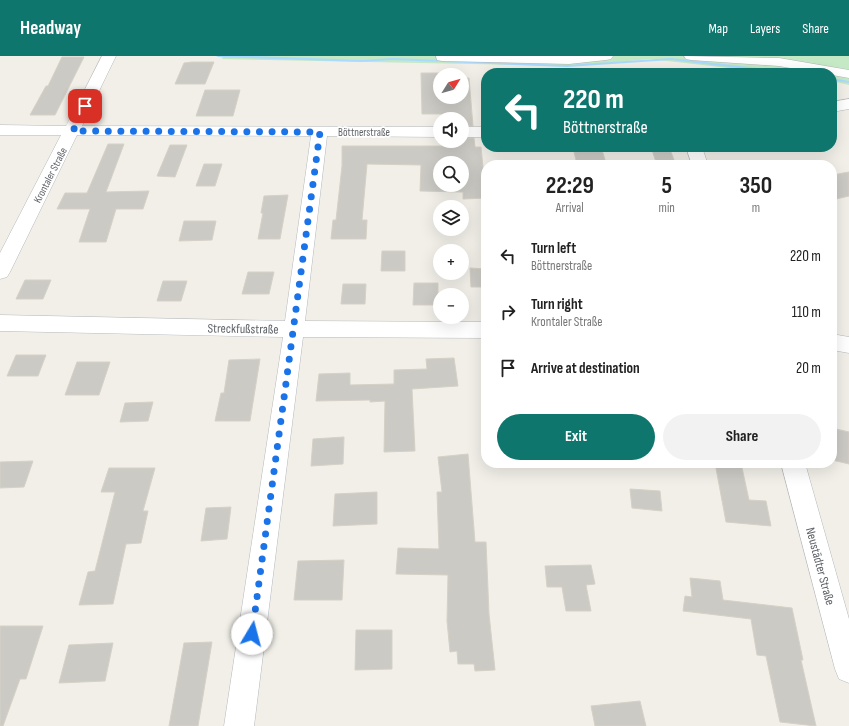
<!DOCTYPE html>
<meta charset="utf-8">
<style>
:root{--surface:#fff;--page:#f2f2f2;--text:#222;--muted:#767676;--accent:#0f766e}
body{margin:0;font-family:"Sofia Sans Condensed",sans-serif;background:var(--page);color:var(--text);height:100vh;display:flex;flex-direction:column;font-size:15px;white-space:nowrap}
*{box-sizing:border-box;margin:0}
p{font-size:13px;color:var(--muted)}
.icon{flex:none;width:22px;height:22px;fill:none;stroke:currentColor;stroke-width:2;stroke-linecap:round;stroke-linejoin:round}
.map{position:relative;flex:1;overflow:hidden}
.panel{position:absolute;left:481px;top:104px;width:356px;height:308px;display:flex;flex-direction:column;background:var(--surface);border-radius:16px;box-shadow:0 4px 16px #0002}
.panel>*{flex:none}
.hud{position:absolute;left:481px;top:12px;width:356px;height:84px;border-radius:16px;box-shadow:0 4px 16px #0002;background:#0f766e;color:#fff;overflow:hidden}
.needle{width:26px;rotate:53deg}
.fabs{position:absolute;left:433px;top:12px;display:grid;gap:8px}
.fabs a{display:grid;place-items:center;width:36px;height:36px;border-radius:50%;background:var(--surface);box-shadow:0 4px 16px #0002;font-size:20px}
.pin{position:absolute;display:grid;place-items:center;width:34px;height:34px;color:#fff;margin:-17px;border-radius:8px;box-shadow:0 2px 6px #0006}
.me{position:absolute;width:44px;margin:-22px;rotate:8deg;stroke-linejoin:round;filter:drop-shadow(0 0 3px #0008)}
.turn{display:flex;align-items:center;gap:14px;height:84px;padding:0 16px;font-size:18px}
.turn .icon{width:52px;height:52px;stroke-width:2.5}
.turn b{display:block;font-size:28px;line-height:34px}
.eta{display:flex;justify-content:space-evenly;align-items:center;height:68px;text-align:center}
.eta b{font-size:24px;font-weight:700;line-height:28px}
.primary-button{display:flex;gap:8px;margin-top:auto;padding:8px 16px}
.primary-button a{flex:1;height:46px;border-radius:24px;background:var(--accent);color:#fff;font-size:16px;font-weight:700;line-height:46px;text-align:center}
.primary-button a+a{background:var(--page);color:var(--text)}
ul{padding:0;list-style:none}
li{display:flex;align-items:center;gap:12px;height:56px;padding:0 16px}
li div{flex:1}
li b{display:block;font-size:15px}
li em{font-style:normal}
header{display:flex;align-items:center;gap:24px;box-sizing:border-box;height:56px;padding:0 20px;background:var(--accent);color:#fff}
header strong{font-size:19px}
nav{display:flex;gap:22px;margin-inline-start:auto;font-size:14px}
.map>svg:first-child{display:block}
.green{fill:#c5e8c5}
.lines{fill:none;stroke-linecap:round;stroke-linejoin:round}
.stream{fill:#aadaff;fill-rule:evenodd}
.building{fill:#cccac5;stroke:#d6d1c6;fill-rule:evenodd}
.minor-casing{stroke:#b5b8bc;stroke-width:1}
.minor{fill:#fff;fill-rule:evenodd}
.route{stroke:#1a73e8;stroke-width:7;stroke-dasharray:0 12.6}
.labels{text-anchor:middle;stroke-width:3.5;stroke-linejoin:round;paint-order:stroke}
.far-street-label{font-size:11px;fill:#5f6368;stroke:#fff}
.street-label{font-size:13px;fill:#5f6368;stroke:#fff}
</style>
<header>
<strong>Headway</strong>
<nav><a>Map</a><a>Layers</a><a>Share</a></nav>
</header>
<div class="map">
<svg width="849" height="670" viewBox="0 0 849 670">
<rect width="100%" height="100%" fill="#f1efe8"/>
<!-- green -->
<path class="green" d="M223,0H849V29L832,25V17H772L650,3L573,10L222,3Z"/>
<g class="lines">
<!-- stream -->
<path class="stream" d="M216,0H251L362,4L393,2L567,9L671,2L792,16L794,17H782L671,4L567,11L393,4L362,6L218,1Z
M832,22L849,25V27L832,24Z"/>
</g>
<!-- building -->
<path class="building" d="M62,1H84L55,59H30L46,30H48Z
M192,6H214L205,28H175L184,7Z
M421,17H441L440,41H462V22H469L473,70H462V63H453V58H422Z
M205,34H240L233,60H196Z
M462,82H474L475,91H481L486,142L463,143V136L420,135L421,109L367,108L362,164H367L366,183H331L333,164H336L342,110V90H455L454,85H462ZM440,107H462V129H440Z
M108,88H124L106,136L149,135L143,153H116L106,186H79L90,153H57L65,137H87Z
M170,89H187L175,121L157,120Z
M601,91L606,107L577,108L573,92Z
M651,91H669L676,109H657Z
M204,108H222L215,130H196Z
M849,116V140L832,144V119Z
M288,139L280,183H258L263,157H261L264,140Z
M184,165H216L212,184L179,185Z
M382,195H405V215H381Z
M470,212L486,213V231H471Z
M248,216H274L269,238H242Z
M25,224H51L43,243H16Z
M163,225H187L181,245H157Z
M414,227H438V249H413Z
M343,228H366L365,248H341Z
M16,299H46L38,320H7Z
M454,302L458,330L412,333L415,395L384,396L385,345L370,346V344L316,345L319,318L350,317V329L394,328V314L427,313L426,303Z
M260,303L250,365H215L221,337H224L229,304Z
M77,306H110L99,339H65Z
M153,346L148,365L120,366L125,347Z
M832,372L849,376V408L832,404Z
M344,381L343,408L311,410L313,383Z
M468,398L475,486H486L489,558L495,614L475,615L474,608H458L457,595L450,596L447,565L448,519L396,518L398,492L439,493L437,436H442L438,401Z
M33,405L24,431L0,432V406Z
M715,407H741L749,444L766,445L771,470L726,466Z
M109,412H155L143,455H148L141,487L126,488L113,548L79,549L88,516L95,515L115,436H101Z
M630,433L660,435L662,455L632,452Z
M377,436V468L333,470L335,438Z
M231,451L227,483L201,485L206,452Z
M344,504L342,544H294L298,505Z
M591,509L595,528L586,529L591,555H566L562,531H547L545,510Z
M690,522L720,525L723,544L792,552L803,604H801L816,670L780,666L766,600L757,599L751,563L683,555L685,540L692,541Z
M0,570H43L26,623H20L3,670H0Z
M356,574H392V613L355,614Z
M212,586L198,670H169L184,587Z
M113,587L105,625L59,627L69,589Z
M640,645L646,670H595L591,650Z"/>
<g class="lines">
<!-- minor casing -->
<g class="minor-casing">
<path id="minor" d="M102,0H116L82,70L440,71V81L327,80L305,265L486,266V282L303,281L254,670H224L283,281L0,275V259L285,265L311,80L77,79L10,216L7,221L0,223V197L61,79H0V69L66,70Z
M436,0H613L611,3L606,4L569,8L442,5L437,4Z
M684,0L779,2L849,14V22L832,19V17H818L779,10L691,4L686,3Z
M849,43V53L832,56V46Z
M462,71H486V81H462Z
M686,91H702L708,109H692Z
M832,278L849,281V297L832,294Z
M781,407H805L849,563V627L839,623L835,613Z"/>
</g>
<!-- minor -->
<use href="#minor" class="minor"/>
</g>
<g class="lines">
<!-- route -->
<path class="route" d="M85,50L73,75L320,76L252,578"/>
</g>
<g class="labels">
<!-- far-street labels -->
<g class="far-street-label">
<text x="364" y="80">Böttnerstraße</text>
<text transform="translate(50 119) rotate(-63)" y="4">Krontaler Straße</text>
</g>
<!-- street labels -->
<g class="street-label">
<text transform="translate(243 272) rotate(1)" y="5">Streckfußstraße</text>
<text transform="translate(821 510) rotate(75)" y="5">Neustädter Straße</text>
</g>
</g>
</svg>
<div class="fabs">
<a><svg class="needle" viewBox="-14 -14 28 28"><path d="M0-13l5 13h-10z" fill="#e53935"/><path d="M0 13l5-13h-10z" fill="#767676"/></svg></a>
<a><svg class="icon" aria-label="sound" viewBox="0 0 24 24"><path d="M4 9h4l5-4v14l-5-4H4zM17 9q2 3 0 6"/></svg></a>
<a><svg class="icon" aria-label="search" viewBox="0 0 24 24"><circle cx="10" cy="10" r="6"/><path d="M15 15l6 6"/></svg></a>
<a><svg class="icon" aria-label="layers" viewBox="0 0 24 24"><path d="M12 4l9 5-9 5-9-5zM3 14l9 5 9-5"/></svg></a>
<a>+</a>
<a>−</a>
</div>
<div class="pin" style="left:85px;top:50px;background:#d93025"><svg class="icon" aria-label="arrive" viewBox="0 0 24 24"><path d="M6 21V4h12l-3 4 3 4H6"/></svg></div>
<svg class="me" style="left:252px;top:578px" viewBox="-20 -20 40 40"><circle r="19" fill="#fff"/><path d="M0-13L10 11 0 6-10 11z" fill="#1a73e8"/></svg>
<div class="hud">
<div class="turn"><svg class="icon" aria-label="left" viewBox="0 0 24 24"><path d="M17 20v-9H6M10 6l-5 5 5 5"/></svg><div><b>220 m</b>Böttnerstraße</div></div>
</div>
<section class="panel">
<div class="eta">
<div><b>22:29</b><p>Arrival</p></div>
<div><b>5</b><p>min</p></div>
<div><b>350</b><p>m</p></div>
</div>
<ul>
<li><svg class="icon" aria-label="left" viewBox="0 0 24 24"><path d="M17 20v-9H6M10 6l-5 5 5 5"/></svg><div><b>Turn left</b><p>Böttnerstraße</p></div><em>220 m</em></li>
<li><svg class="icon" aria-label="right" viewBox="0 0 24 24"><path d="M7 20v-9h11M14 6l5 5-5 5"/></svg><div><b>Turn right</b><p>Krontaler Straße</p></div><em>110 m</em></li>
<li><svg class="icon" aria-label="arrive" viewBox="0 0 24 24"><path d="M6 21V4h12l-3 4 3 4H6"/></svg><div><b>Arrive at destination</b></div><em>20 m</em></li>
</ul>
<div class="primary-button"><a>Exit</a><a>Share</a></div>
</section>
</div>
